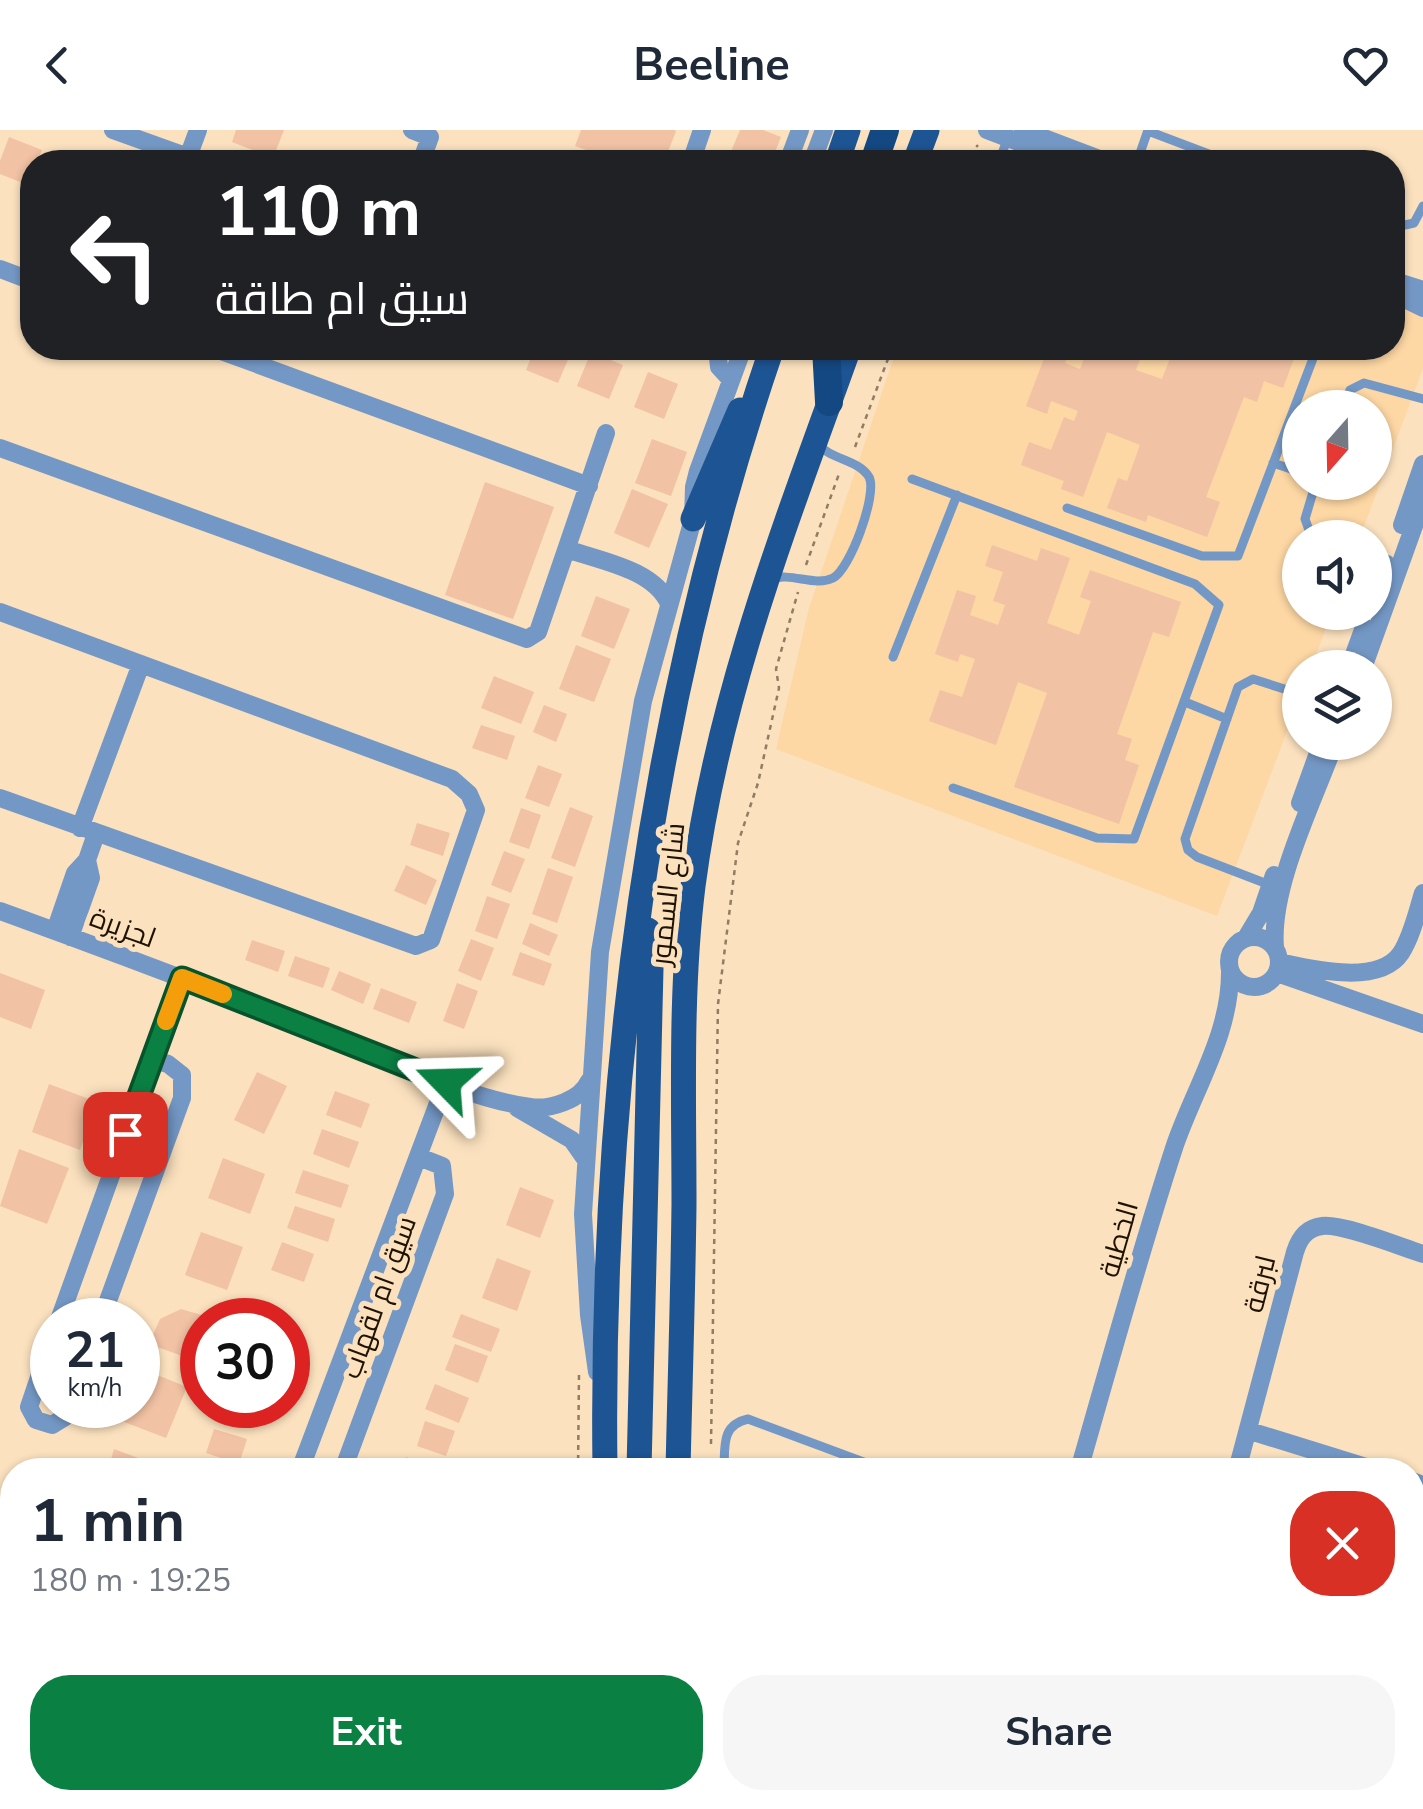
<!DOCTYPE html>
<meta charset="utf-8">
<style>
:root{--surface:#fff;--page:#f6f6f7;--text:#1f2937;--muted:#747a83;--accent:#0b8043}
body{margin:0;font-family:"Nunito Sans",Cairo,sans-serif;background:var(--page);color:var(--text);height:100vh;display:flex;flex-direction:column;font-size:38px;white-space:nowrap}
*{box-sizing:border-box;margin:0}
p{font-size:32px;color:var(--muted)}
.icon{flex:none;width:55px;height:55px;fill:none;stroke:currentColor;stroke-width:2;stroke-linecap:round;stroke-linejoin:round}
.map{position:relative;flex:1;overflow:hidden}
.sheet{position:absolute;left:0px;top:1328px;width:1425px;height:352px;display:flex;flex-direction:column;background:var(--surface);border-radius:40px 40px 0 0;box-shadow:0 2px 8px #0004}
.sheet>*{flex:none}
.hud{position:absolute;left:20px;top:20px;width:1385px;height:210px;border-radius:40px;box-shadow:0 2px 8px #0004;background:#202124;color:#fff;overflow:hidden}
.needle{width:65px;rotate:200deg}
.buttons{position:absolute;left:1282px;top:260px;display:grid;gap:20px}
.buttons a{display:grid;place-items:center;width:110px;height:110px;border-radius:50%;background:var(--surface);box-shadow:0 2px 8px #0004;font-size:50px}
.speed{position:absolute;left:30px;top:1168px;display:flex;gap:20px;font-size:50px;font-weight:700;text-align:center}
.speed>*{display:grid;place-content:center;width:130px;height:130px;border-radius:50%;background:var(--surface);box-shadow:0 2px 8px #0004;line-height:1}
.speed small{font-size:25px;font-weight:400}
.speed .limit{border:15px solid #d22;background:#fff;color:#111}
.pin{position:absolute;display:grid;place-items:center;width:85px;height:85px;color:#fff;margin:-42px;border-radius:20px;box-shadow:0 5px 15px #0006}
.me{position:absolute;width:110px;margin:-55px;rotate:292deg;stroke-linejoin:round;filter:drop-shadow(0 0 8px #0008)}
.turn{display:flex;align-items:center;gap:35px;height:210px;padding:0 30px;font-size:45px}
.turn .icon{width:130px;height:130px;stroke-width:2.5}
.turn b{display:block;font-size:70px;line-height:85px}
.round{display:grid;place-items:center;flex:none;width:105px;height:105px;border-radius:40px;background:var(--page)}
.overview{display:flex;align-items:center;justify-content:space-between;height:170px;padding:0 30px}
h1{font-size:60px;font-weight:700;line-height:75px}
.button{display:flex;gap:20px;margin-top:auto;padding:20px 30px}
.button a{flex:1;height:115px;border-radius:40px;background:var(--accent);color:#fff;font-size:40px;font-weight:700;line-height:115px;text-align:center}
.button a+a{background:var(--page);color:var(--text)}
header{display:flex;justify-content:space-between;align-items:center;height:130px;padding:0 30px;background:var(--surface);font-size:45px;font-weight:700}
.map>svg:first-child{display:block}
.built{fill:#fdd7a4;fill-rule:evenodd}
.building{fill:#f1c2a4}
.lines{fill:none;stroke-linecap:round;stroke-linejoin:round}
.path{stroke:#907d63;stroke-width:2.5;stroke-dasharray:5 5;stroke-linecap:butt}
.service{stroke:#7498c5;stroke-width:9}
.minor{stroke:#7498c5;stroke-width:18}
.secondary{stroke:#3a70b2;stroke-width:25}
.primary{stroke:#1d5493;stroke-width:25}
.trunk{stroke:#144882;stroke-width:28}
.route-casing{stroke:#07532c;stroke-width:25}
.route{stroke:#0b8043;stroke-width:18}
.slow{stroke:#f59e0b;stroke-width:18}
.labels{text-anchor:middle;stroke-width:10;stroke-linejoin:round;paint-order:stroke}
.street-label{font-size:28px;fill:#1e1303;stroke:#fbe1be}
</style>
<header><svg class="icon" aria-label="back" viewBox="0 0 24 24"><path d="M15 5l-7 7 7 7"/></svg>Beeline<svg class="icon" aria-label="heart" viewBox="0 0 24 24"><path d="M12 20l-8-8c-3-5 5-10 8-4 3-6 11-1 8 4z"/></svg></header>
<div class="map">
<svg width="1423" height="1679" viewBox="0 0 1423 1679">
<rect width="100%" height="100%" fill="#fbe1be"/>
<!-- built -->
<path class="built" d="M1393,173L1423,185V238L1360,407L1300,408V482L1332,483L1311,537L1300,538V567L1217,786L776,619L809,478L897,218H1392ZM1300,278H1375V352H1300Z
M0,1477L12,1482V1668H189L185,1679H0Z"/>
<!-- building -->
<path class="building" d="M236,0H284L273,28L232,12Z
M581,0H674L676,1L664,32H618L575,16Z
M740,0H763L781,7L771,32H738L728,29Z
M9,7L42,20L37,32H32L28,55L0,44V31Z
M65,24L85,32H62Z
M475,218H510L505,230Z
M535,218H573L558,253L526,240Z
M1048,218H1071L1065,233L1080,239L1088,218H1144L1136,240L1162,249L1174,218H1298L1283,258L1264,251L1257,272L1244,267L1206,367L1220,372L1207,407L1148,385L1146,392L1107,378L1118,348L1127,351L1140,315L1107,302L1083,367L1061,359L1064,351L1021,335L1029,312L1051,320L1064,287L1074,291L1078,281L1051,271L1047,284L1026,276Z
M591,222L623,235L609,269L577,256Z
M648,242L678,254L664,289L634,277Z
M652,309L687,322L671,366L635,353Z
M485,352L554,377L513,489L445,465Z
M632,359L668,374L649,418L614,403Z
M992,415L1037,431L1041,418L1070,428L1047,493L1079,505L1091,471L1080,467L1090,440L1181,472L1169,507L1153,502L1117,604L1132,609L1125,630L1139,635L1119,694L1014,657L1047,563L1018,552L996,615L929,591L940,560L962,567L975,529L960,524L958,532L935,524L957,460L976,466L970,485L998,495L1005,475L993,471L1003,442L985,436Z
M596,466L630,479L614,519L581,506Z
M576,515L611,529L594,572L559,559Z
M494,546L534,562L521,594L481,578Z
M544,575L567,584L556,612L533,602Z
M481,595L515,606L507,630L472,618Z
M538,635L562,644L549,677L525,668Z
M570,677L593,686L575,737L551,728Z
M521,678L541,685L529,719L509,712Z
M417,693L450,703L443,726L410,715Z
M504,721L525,729L511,763L491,755Z
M406,735L437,750L426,775L394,761Z
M548,738L573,747L557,793L532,784Z
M487,766L510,774L497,809L475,801Z
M530,793L558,805L549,826L522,814Z
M471,809L494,818L481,851L458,841Z
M252,810L285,821L278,842L245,830Z
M520,822L552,834L544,856L512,845Z
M295,826L330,838L323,858L288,846Z
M339,841L371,854L363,874L331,860Z
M0,843L45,860L31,899L0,887Z
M457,853L478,861L464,899L443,891Z
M381,858L417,872L409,893L373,879Z
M257,942L287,956L264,1004L234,990Z
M49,954L97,972L80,1020L32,1002Z
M335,961L370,974L361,998L326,985Z
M322,999L359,1012L349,1038L313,1024Z
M19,1019L69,1038L47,1094L0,1076Z
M223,1028L265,1044L250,1084L208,1068Z
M303,1040L349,1055L341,1078L295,1063Z
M520,1057L554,1070L540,1108L506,1095Z
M295,1076L335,1089L328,1112L287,1098Z
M201,1102L243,1117L227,1160L185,1145Z
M282,1112L314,1124L304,1152L271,1140Z
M497,1128L531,1141L517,1181L482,1168Z
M181,1179L215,1189L202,1190V1233L149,1214L160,1189Z
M461,1184L500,1199L491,1222L452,1207Z
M288,1204L307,1210L288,1271Z
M455,1214L488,1226L478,1253L445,1240Z
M140,1238L187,1257L166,1308L119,1290L125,1275H138Z
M435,1254L469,1268L459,1293L425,1279Z
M221,1275H251L254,1276L247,1295L217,1284Z
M425,1291L455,1301L446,1326L417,1316Z
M214,1299L247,1309L239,1334L206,1323Z
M114,1319L160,1336L159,1340H108Z
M406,1327L439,1340H401Z
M1087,1668H1130V1671L1087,1672Z"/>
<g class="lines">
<!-- path -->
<path class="path" d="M963,32L978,15
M855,317L892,218
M806,435L839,344
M711,1314L718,874L738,713L758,653L779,558L776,539L798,462
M578,1340L579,1244
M0,1579L12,1578"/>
<!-- service -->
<path class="service" d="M1148,1L1230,32
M999,32L1008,7
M1137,32L1148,0
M1392,91L1405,95L1414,93L1423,76
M1343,278L1350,260L1364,253L1423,269
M1273,333L1300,342
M912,349L1195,454L1219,475L1134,709L1097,708L953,658
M1316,352L1305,389L1309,400L1324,408
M1067,378L1202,426H1238L1317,218
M1375,425L1389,430
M771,449C792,442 814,457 833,448C850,440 878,363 869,347C858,329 830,330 817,313
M893,527L957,365
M1185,572L1227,589
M1270,755L1197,727L1188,720L1185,709L1238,557L1253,549L1300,564
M724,1340C725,1316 721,1295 748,1289L885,1340
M0,1546L12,1559
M0,1606L6,1636L0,1674
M20,1679L24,1668"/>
<!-- minor -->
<path class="minor" d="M113,0L202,32
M412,0L430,7L421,32
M987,0L1071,32
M1023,0L1107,32
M188,27L198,0
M691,32L702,0
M788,32L800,0
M812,32L824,0
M0,139L32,151
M1392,150L1423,160
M1392,163L1423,178
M213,218L589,356
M717,218L719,237L731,250
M0,318L527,509L538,502L606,303
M1402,395L1423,334
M567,419C600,431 654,439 669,474
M0,482L452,649L469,664L476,680L431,810L416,816L0,668
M1349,538L1364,497
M1363,538L1423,371
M1300,673L1322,612
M80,698L141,534
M0,781C113,822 224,864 336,908C396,932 466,968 530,977C550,980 581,970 589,951
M55,801L75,743L87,730L96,704
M1229 832a25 25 0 1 1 50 0a25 25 0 1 1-50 0Z
M70,807L91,748L87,730
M1246,808L1261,783L1274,745
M1275,817C1270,756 1314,671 1335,612
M1279,832C1311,839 1379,856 1401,823C1412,806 1417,782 1423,763
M1277,843L1423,894
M517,978L572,1010L586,1030
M59,1190L182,848
M101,1190L182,968V945L168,934L151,929
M52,1209L29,1277L36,1290L52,1295L65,1287L70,1275
M597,1242L589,1185L583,1084L600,822L643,571L693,389L694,357L698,341L743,218
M1250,1301L1376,1340
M300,1340L446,952
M343,1340L445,1064L442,1036L419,1027
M1079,1340C1110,1232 1140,1122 1175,1015C1195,957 1231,903 1230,840
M1237,1340L1295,1122C1299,1109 1306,1098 1322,1096C1342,1093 1401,1117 1423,1124
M1412,1351L1423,1355
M1412,1570H1423
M1256,1668V1679
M965,1679L968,1668"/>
<!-- secondary -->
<path class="secondary" d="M0,1388L12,1392
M554,1668L577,1679
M664,1668L688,1679"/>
<!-- primary -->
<path class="primary" d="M837,32L848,0
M915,32L927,0
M693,389L740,280
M605,1340C600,961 649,577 772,218
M639,1340L651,838L648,800
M678,1340C680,1251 683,1163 684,1074C684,968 680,861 693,756C718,566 785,396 849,218
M0,1428L12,1429
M506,1668L514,1679
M599,1668V1679
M622,1668L647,1671L668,1669
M757,1668L765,1679"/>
<!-- trunk -->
<path class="trunk" d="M874,32L885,0
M826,218L829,272"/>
</g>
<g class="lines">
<!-- route casing -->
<g class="route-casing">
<path id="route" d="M125,1004L182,848L446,952"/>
</g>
<!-- route -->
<use href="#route" class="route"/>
<!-- slow -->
<path class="slow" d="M166,891L182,848L223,864"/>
</g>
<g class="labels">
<!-- street labels -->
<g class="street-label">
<text transform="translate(667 764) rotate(-84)" y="10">شارع السمور</text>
<text transform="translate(123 797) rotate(20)" y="10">لجزيرة</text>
<text transform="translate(1118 1109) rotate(-74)" y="10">الخطية</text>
<text transform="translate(1259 1154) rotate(-76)" y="10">لبرقة</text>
<text transform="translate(378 1167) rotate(-70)" y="10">سيق ام لقهاب</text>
</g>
</g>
</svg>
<div class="buttons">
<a><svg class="needle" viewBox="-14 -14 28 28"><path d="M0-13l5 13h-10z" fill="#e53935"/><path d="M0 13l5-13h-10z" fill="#747a83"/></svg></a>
<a><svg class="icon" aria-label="sound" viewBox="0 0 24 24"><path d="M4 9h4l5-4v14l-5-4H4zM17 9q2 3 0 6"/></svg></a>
<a><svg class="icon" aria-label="layers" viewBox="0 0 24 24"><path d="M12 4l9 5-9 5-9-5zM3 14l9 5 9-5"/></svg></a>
</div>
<div class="speed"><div>21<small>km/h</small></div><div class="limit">30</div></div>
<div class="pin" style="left:125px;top:1004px;background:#d93025"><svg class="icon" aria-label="arrive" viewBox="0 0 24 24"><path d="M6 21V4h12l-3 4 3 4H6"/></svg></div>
<svg class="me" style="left:446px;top:952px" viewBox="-20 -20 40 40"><path d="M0-17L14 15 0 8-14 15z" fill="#0b8043" stroke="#fff" stroke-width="4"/></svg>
<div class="hud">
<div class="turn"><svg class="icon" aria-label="left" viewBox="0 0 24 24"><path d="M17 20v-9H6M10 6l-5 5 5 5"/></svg><div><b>110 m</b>سيق ام طاقة</div></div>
</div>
<section class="sheet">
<div class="overview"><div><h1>1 min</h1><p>180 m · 19:25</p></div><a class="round" style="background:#d93025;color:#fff"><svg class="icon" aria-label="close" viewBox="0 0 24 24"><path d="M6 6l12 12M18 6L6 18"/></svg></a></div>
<div class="button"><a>Exit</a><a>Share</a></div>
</section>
</div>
